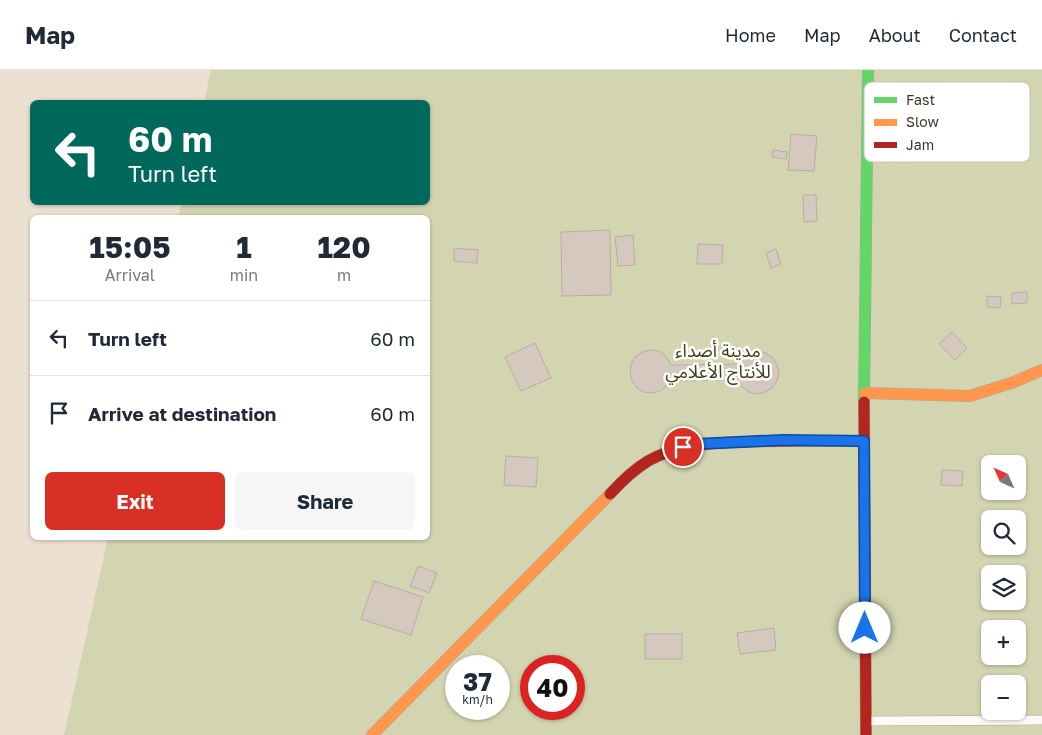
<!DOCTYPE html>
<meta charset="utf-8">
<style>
:root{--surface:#fff;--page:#f6f6f7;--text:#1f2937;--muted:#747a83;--line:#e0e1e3;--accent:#d93025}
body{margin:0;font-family:"Golos Text","Noto Sans Arabic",sans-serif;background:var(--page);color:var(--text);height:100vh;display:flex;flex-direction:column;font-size:19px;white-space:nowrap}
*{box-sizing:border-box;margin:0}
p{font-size:16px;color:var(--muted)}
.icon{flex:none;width:28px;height:28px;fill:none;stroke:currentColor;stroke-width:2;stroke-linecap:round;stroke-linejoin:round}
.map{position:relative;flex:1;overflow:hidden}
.side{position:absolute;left:30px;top:145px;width:400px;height:325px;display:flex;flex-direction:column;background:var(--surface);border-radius:8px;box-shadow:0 1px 4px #0004}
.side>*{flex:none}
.top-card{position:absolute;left:30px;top:30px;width:400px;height:105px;border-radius:8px;box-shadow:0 1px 4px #0004;background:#00695c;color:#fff;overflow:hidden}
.needle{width:32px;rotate:315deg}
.fabs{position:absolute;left:981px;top:385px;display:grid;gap:10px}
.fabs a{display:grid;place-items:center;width:45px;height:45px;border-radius:8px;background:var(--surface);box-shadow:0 1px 4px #0004;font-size:25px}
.speed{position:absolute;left:445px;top:585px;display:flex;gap:10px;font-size:25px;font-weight:700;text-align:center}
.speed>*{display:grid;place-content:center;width:65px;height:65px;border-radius:50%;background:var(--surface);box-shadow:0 1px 4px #0004;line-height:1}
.speed small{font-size:12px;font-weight:400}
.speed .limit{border:8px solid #d22;background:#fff;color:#111}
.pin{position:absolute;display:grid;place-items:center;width:42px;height:42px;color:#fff;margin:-21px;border:2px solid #fff;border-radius:50%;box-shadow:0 1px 5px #0007}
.me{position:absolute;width:55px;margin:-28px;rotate:0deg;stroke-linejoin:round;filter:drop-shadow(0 0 4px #0008)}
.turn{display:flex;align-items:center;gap:18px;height:105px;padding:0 15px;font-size:22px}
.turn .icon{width:65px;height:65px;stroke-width:2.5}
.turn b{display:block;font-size:35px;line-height:42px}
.eta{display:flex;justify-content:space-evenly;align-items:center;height:85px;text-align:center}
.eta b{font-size:30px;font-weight:700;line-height:35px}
.cta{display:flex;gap:10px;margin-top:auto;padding:10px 15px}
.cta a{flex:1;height:58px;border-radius:8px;background:var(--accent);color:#fff;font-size:20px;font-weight:700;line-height:58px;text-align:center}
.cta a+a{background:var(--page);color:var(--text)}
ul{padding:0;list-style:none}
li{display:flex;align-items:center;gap:15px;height:75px;padding:0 15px;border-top:1px solid var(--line)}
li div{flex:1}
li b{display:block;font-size:19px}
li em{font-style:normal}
header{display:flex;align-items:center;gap:30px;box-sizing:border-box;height:70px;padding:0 25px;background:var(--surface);border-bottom:1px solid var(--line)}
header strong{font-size:24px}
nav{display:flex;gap:28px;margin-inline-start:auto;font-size:18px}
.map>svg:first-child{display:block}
.green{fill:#d3d4b0;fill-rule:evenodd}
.building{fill:#d5c9bf;stroke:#b8ada4}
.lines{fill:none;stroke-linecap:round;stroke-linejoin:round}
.lane-casing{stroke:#ada498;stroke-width:10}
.fast-casing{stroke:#ada498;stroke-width:12}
.slow-casing{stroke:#ada498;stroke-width:12}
.jam-casing{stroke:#ada498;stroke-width:12}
.lane{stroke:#fcfaf8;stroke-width:9}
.fast{stroke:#63d668;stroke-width:11}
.slow{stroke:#ff974d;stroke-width:11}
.jam{stroke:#b3261e;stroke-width:11}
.route-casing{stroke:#114b97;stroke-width:12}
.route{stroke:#1a73e8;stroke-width:9}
.labels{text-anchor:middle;stroke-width:5;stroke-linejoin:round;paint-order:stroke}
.park-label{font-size:18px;fill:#3a4111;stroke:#fff}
.key{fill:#fff;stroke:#c5c3bf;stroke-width:1}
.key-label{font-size:14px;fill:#3e362b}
</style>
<header>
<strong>Map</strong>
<nav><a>Home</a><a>Map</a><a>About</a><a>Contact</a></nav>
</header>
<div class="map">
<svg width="1042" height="665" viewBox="0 0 1042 665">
<rect width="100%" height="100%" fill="#ece0d1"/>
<!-- green -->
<path class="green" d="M211,0H1042V665H64L108,468H428V148L178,147L182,133L428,132V32H204ZM990,394H1018V421H990ZM990,449H1018V476H990ZM990,504H1018V531H990ZM990,559H1018V586H990ZM456,596H499V639H456ZM531,596H574V639H531ZM990,614H1018V641H990Z"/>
<!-- building -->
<path class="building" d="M791,64L817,66L814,101L788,100Z
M773,80L787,82L786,89L772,87Z
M803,125H816L817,151L804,152Z
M610,160L611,225L562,226L561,162Z
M633,165L635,195L618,196L615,167Z
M698,174L723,175L722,194H697Z
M454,178L478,180L477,193L454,191Z
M776,179L781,194L771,198L766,183Z
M1027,222V233L1012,234V223Z
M987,226L1001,227L1000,238L987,237Z
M952,262L967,278L955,290L939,274Z
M535,273L551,308L521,321L505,287Z
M650,280L659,281L665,285L671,295L738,294L743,287L750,283L758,281L766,283L773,288L777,295L779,303L777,311L772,318L765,322L757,324L749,322L742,317L738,310L670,311L667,316L660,321L652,323L644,322L637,318L632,311L630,303L631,294L635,287L642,282Z
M506,386L538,388L536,417L504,415Z
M942,400L963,401L962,416L941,415Z
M418,496L437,503L429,523L410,516Z
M374,511L423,527L411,565L361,549Z
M774,558L776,580L740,584L737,563Z
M645,564H682V589H645Z"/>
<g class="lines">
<!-- lane casing -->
<g class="lane-casing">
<path id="lane" d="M868,651L1042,650"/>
</g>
<!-- fast casing -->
<g class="fast-casing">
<path id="fast" d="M864,332L868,0"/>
</g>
<!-- slow casing -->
<g class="slow-casing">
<path id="slow" d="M865,323L970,326L1014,312L1042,300
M372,665L610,424"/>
</g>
<!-- jam casing -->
<g class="jam-casing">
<path id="jam" d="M864,332L866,665
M610,424C621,412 633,400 648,391C678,374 711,373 745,372C784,370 824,371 864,371"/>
</g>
<!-- lane -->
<use href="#lane" class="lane"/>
<!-- fast -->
<use href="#fast" class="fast"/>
<!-- slow -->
<use href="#slow" class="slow"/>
<!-- jam -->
<use href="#jam" class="jam"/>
</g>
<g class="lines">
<!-- route casing -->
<g class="route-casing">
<path id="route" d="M683,377L696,374L783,370L864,371L865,558"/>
</g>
<!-- route -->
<use href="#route" class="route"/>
</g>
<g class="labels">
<!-- park labels -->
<g class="park-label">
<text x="718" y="287">مدينة أصداء<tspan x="718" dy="21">للأنتاج الأعلامي</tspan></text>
</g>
</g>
<!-- legend -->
<rect x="864" y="12" width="166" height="80" rx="8" class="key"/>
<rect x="874" y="27" width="23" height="6" fill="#63d668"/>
<rect x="874" y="49" width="23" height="7" fill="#ff974d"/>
<rect x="874" y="72" width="23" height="6" fill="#b3261e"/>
<g class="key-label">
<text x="906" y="35">Fast</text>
<text x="906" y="57">Slow</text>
<text x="906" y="80">Jam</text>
</g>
</svg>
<div class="fabs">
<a><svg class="needle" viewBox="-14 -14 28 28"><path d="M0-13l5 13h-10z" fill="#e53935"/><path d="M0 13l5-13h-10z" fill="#747a83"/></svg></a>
<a><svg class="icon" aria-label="search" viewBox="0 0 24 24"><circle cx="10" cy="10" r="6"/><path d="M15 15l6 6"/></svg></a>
<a><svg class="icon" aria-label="layers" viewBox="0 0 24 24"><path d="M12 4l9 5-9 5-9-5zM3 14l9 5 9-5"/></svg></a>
<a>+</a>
<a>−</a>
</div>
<div class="speed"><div>37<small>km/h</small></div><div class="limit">40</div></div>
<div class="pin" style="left:683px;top:377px;background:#d93025"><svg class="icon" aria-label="arrive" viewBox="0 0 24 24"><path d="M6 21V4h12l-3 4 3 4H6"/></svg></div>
<svg class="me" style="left:865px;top:558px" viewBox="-20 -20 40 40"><circle r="19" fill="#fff"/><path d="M0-13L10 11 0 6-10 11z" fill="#1a73e8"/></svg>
<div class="top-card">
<div class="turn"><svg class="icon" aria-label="left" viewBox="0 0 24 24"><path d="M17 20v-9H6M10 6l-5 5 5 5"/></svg><div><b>60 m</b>Turn left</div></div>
</div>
<section class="side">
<div class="eta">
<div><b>15:05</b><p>Arrival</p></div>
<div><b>1</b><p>min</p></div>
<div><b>120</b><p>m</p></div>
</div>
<ul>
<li><svg class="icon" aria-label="left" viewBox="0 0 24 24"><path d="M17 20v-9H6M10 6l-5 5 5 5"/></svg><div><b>Turn left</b></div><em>60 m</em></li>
<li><svg class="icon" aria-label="arrive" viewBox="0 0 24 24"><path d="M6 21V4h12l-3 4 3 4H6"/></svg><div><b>Arrive at destination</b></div><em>60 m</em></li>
</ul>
<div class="cta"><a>Exit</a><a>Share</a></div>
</section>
</div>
